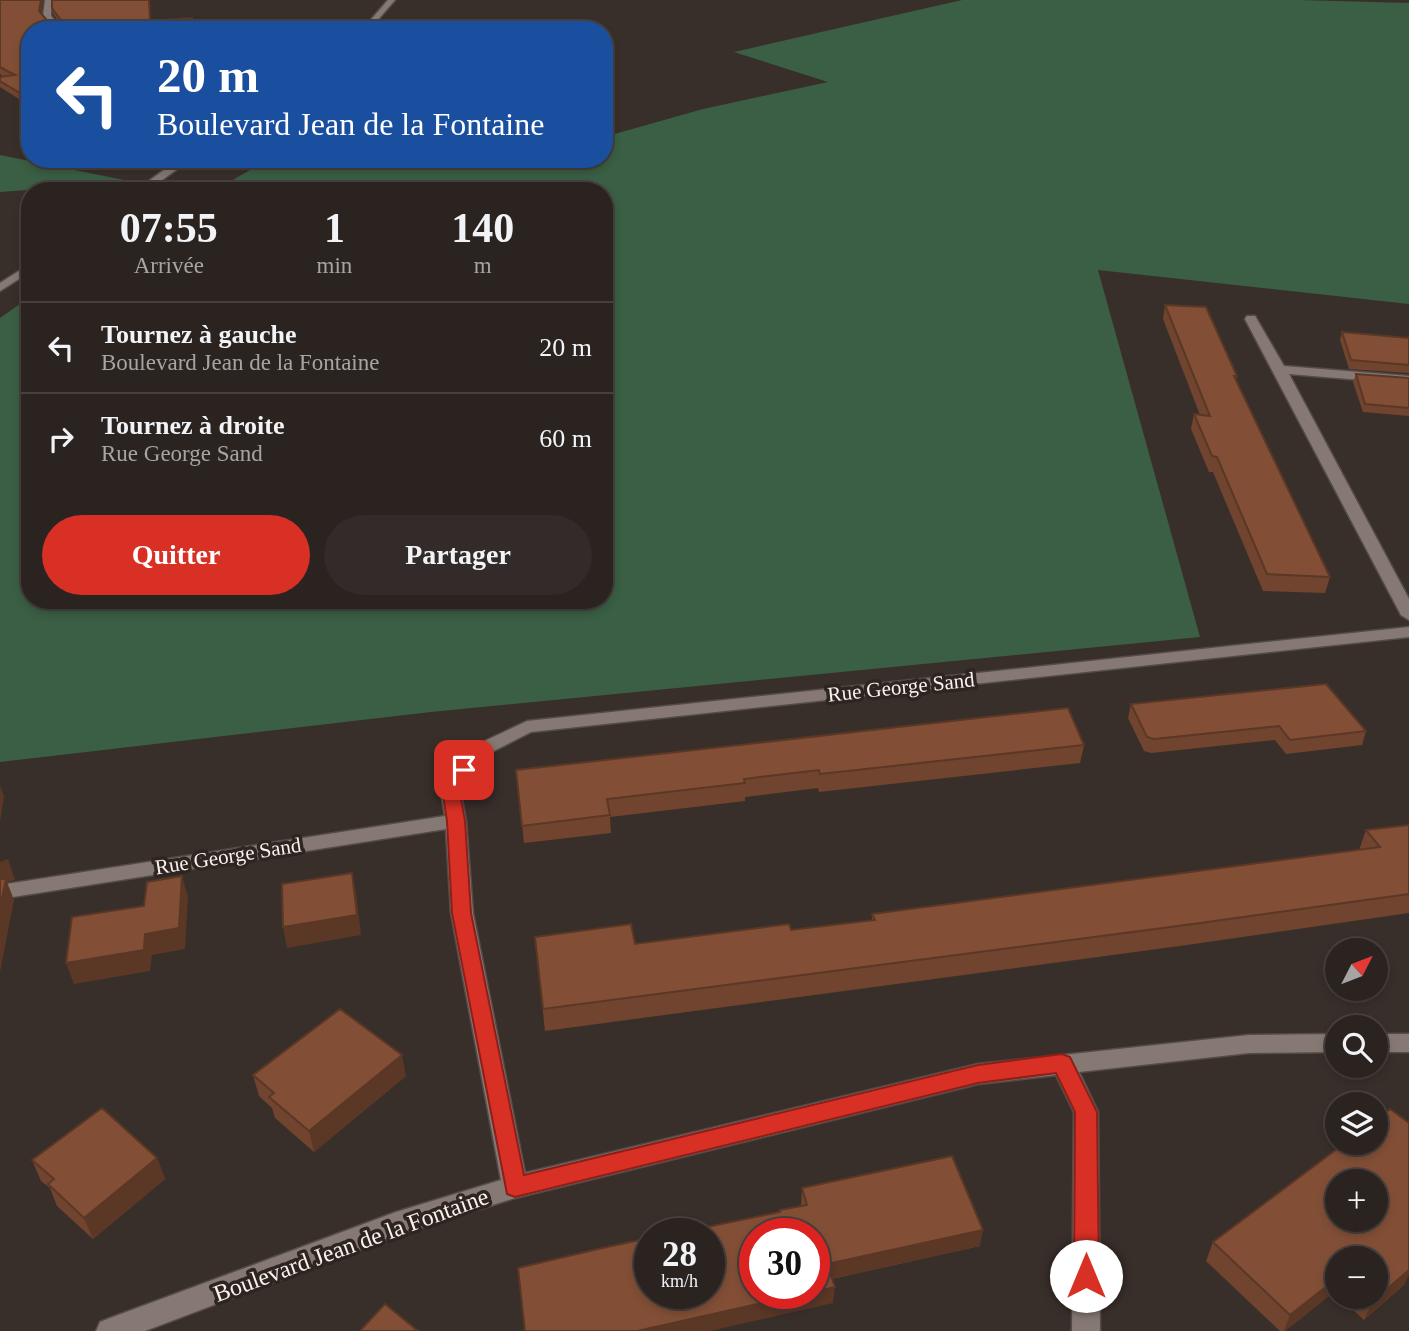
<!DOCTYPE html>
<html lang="fr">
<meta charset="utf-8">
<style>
:root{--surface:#2b2320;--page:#332b29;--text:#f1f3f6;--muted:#a6a4a5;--line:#47403e;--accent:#d93025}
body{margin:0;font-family:"Times New Roman",serif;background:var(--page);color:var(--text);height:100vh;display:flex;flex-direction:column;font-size:26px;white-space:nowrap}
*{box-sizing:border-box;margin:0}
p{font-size:23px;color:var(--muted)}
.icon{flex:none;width:38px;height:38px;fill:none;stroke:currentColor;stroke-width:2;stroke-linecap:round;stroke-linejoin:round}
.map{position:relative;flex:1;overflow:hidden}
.drawer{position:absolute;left:21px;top:182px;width:592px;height:427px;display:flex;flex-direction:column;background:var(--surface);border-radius:28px;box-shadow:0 4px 10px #0003,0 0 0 2px var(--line)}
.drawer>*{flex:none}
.hud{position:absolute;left:21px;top:21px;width:592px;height:147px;border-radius:28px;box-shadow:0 4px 10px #0003,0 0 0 2px var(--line);background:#1a4fa0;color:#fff;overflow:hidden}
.needle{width:46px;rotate:48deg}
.buttons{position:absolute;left:1325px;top:938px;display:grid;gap:14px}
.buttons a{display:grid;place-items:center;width:63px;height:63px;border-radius:50%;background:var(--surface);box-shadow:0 4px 10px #0003,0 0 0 2px var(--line);font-size:35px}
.speed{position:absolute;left:634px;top:1218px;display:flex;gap:14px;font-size:35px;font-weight:700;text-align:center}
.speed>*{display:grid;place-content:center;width:91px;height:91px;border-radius:50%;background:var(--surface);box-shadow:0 4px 10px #0003,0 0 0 2px var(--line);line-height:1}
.speed small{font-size:18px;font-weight:400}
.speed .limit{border:10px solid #d22;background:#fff;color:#111}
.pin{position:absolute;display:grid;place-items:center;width:60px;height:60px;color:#fff;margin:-30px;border-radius:14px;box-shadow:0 4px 10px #0006}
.me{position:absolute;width:77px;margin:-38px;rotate:0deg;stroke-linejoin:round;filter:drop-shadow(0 0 5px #0008)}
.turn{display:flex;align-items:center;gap:24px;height:147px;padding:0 21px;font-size:32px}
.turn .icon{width:91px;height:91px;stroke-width:2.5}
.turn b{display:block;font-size:49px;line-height:60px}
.eta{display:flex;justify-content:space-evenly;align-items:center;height:119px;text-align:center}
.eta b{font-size:42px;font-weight:600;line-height:49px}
.action{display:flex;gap:14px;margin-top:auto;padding:14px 21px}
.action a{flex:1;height:80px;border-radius:42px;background:var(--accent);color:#fff;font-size:28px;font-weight:600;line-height:80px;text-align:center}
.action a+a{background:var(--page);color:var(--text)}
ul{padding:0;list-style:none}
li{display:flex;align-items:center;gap:21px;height:91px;padding:0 21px;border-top:2px solid var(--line)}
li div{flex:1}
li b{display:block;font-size:26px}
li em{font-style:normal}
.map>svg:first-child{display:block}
.green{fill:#3a5f44}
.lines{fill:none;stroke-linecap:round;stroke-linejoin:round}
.minor-casing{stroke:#544c48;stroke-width:3}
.minor{fill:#867974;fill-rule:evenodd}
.wall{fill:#70442e;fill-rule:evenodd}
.shaded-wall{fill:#5b3726}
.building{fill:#824f36;stroke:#5b3726;stroke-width:2;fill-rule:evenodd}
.route{fill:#d93025;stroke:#8d1f18;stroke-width:2}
.labels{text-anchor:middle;stroke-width:7;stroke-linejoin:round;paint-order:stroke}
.street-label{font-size:21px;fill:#faf2ef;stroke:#2f2520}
.near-street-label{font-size:24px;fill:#faf2ef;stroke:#2f2520}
</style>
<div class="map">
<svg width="1409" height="1331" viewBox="0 0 1409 1331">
<rect width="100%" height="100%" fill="#392f2a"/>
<!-- green -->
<path class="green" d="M962,0H1299L1409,3V304L1098,270L1200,637L431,712L0,762V318L30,297V600H604V191H214L269,159H604V137L703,109L828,82L734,52Z
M0,155L134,182L0,192Z"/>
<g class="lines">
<!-- minor casing -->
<g class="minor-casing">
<path id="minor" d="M45,0H51V16L62,30H55L43,16Z
M388,0H395L369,30H362Z
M179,159H191L147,191H135Z
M30,264V272L0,291V283Z
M1247,316H1255L1284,366L1409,376V384L1289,374L1409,599V620L1401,615L1245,319Z
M1409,627V637L531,732L484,756L460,789L466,821L473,913L525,1173L978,1064L1249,1035L1337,1034V1052L1249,1053L1079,1072L1098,1112L1100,1331H1072L1074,1112L1056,1075L978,1084L515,1198L398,1235L145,1331H96L100,1322L110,1318L396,1212L501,1180L451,913L446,829L0,899V885L445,816L440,788L470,748L527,721Z
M1376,1034H1409V1052H1376Z"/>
</g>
<!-- minor -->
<use href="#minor" class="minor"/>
</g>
<!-- wall -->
<path class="wall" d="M0,0L41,13L51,25L60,24L54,15L52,8L151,21L192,18L194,30H30V106L0,87V77H5L0,74Z
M1165,305L1237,376L1236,380L1330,577L1325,593L1263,591L1213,472H1209L1191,429L1194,414L1200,415L1163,319Z
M1342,332L1409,338V373L1349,369L1340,340Z
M1356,374L1409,378V416L1363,412L1353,382Z
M1131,704L1366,731L1362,745L1286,754L1275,740L1151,753L1144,751L1128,718Z
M1084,745L1080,763L819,792L818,788L745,797V801L610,817L611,833L524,843L516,770Z
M1409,825V913L1187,945L545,1031L535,937L635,944L791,930L872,920V914L1359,850L1366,830Z
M253,1075L406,1076L314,1152L275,1118L272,1108L259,1096Z
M1390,1109L1409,1123V1274L1404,1285L1364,1320L1339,1297H1376V1258H1337V1295L1334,1292L1285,1331H1280L1206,1261L1213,1242L1345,1143H1376V1120ZM1337,1181H1376V1220H1337Z
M157,1158L165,1179L93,1239L57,1206L50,1188L41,1181L32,1160Z
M802,1188L980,1246L832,1279L833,1303L780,1212L801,1206Z"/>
<!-- shaded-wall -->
<path class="shaded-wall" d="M41,0H43L41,18L39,11Z
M0,785L4,796L0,822Z
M8,859L15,880L7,882L14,900L0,972V862Z
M352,873L356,893L361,935L287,948L283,927Z
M182,876L188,897L185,949L152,955L150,971L74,984L66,963L145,934Z
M402,1055L406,1076L314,1152L309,1131Z
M157,1158L165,1179L93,1239L84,1218Z
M983,1230L980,1246L826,1280L827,1264Z
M1409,1264V1274L1404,1285L1364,1320L1372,1302Z
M1337,1278V1284L1334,1292L1285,1331H1284L1290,1315Z
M835,1287L833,1303L710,1331H637L807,1293H814V1292Z"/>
<!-- building -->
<path class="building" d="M0,0H41L39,11L51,25L63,23L52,8V0H149L150,21L192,18L193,30H30V99L0,81V77L15,75L0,67Z
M1165,305L1206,307L1237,376H1234L1330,577L1267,574L1217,457L1212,456L1194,414L1210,416Z
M1342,332L1409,338V365L1351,360Z
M1356,374L1409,378V408L1365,404Z
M1326,684L1366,731L1290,740L1279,726L1154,739L1147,737L1131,704Z
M1068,708L1084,745L820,774L819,770L744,779L745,783L607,799L610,815L522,826L516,770Z
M1409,825V894L1193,924L543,1009L535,937L631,924L635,944L789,924L791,930L875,920L872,914L1380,847L1366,830Z
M352,873L357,915L283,927L282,884Z
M182,876L179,928L145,934L144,950L66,963L72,917L144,906L147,882Z
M0,879H6L0,908Z
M340,1009L402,1055L309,1131L269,1097L274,1093L253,1075Z
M102,1108L157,1158L84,1218L48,1184L54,1179L32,1160Z
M1390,1109L1409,1123V1270L1372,1302L1367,1297H1376V1258H1337V1278L1290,1315L1213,1242L1345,1143H1376V1120ZM1337,1181H1376V1220H1337Z
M952,1156L983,1230L827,1264L835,1287L814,1292V1234H754V1293H807L637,1331H525L518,1268L598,1249L649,1238V1293H709V1234H673L780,1212V1210L807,1205L802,1188Z
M385,1304L418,1331H360Z"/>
<!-- route -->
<path class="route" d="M464,764L472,770L459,788L465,821L471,913L524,1175L978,1065L1062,1054L1070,1057L1097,1112L1099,1276L1095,1284L1086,1288L1078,1284L1074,1276L1075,1112L1056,1073L978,1083L515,1197L507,1194L452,913L447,821L442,788L457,766Z"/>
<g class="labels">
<!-- street labels -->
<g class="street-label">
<text transform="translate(901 687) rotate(-6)" y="7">Rue George Sand</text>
<text transform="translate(228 856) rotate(-9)" y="7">Rue George Sand</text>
</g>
<!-- near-street labels -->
<g class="near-street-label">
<text transform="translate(351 1245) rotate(-20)" y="8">Boulevard Jean de la Fontaine</text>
</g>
</g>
</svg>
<div class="buttons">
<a><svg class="needle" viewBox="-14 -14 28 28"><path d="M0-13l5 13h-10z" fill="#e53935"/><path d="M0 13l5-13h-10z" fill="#a6a4a5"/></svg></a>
<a><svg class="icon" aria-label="search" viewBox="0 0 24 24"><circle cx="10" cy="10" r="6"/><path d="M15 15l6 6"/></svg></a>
<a><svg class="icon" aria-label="layers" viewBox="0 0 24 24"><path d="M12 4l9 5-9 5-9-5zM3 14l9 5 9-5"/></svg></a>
<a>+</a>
<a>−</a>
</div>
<div class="speed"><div>28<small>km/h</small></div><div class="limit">30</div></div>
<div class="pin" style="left:464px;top:770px;background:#d93025"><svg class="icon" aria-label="arrive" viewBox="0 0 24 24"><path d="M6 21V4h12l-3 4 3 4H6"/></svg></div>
<svg class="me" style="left:1086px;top:1276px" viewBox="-20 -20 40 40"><circle r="19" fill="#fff"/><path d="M0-13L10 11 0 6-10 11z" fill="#d93025"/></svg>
<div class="hud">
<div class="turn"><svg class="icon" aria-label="left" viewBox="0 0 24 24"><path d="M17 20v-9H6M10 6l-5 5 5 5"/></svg><div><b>20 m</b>Boulevard Jean de la Fontaine</div></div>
</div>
<section class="drawer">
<div class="eta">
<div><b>07:55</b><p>Arrivée</p></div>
<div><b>1</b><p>min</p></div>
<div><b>140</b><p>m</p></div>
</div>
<ul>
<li><svg class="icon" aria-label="left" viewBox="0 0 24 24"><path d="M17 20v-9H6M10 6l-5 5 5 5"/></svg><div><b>Tournez à gauche</b><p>Boulevard Jean de la Fontaine</p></div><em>20 m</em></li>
<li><svg class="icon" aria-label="right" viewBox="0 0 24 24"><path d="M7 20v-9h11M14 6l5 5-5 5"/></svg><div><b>Tournez à droite</b><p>Rue George Sand</p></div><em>60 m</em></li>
</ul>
<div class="action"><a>Quitter</a><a>Partager</a></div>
</section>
</div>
